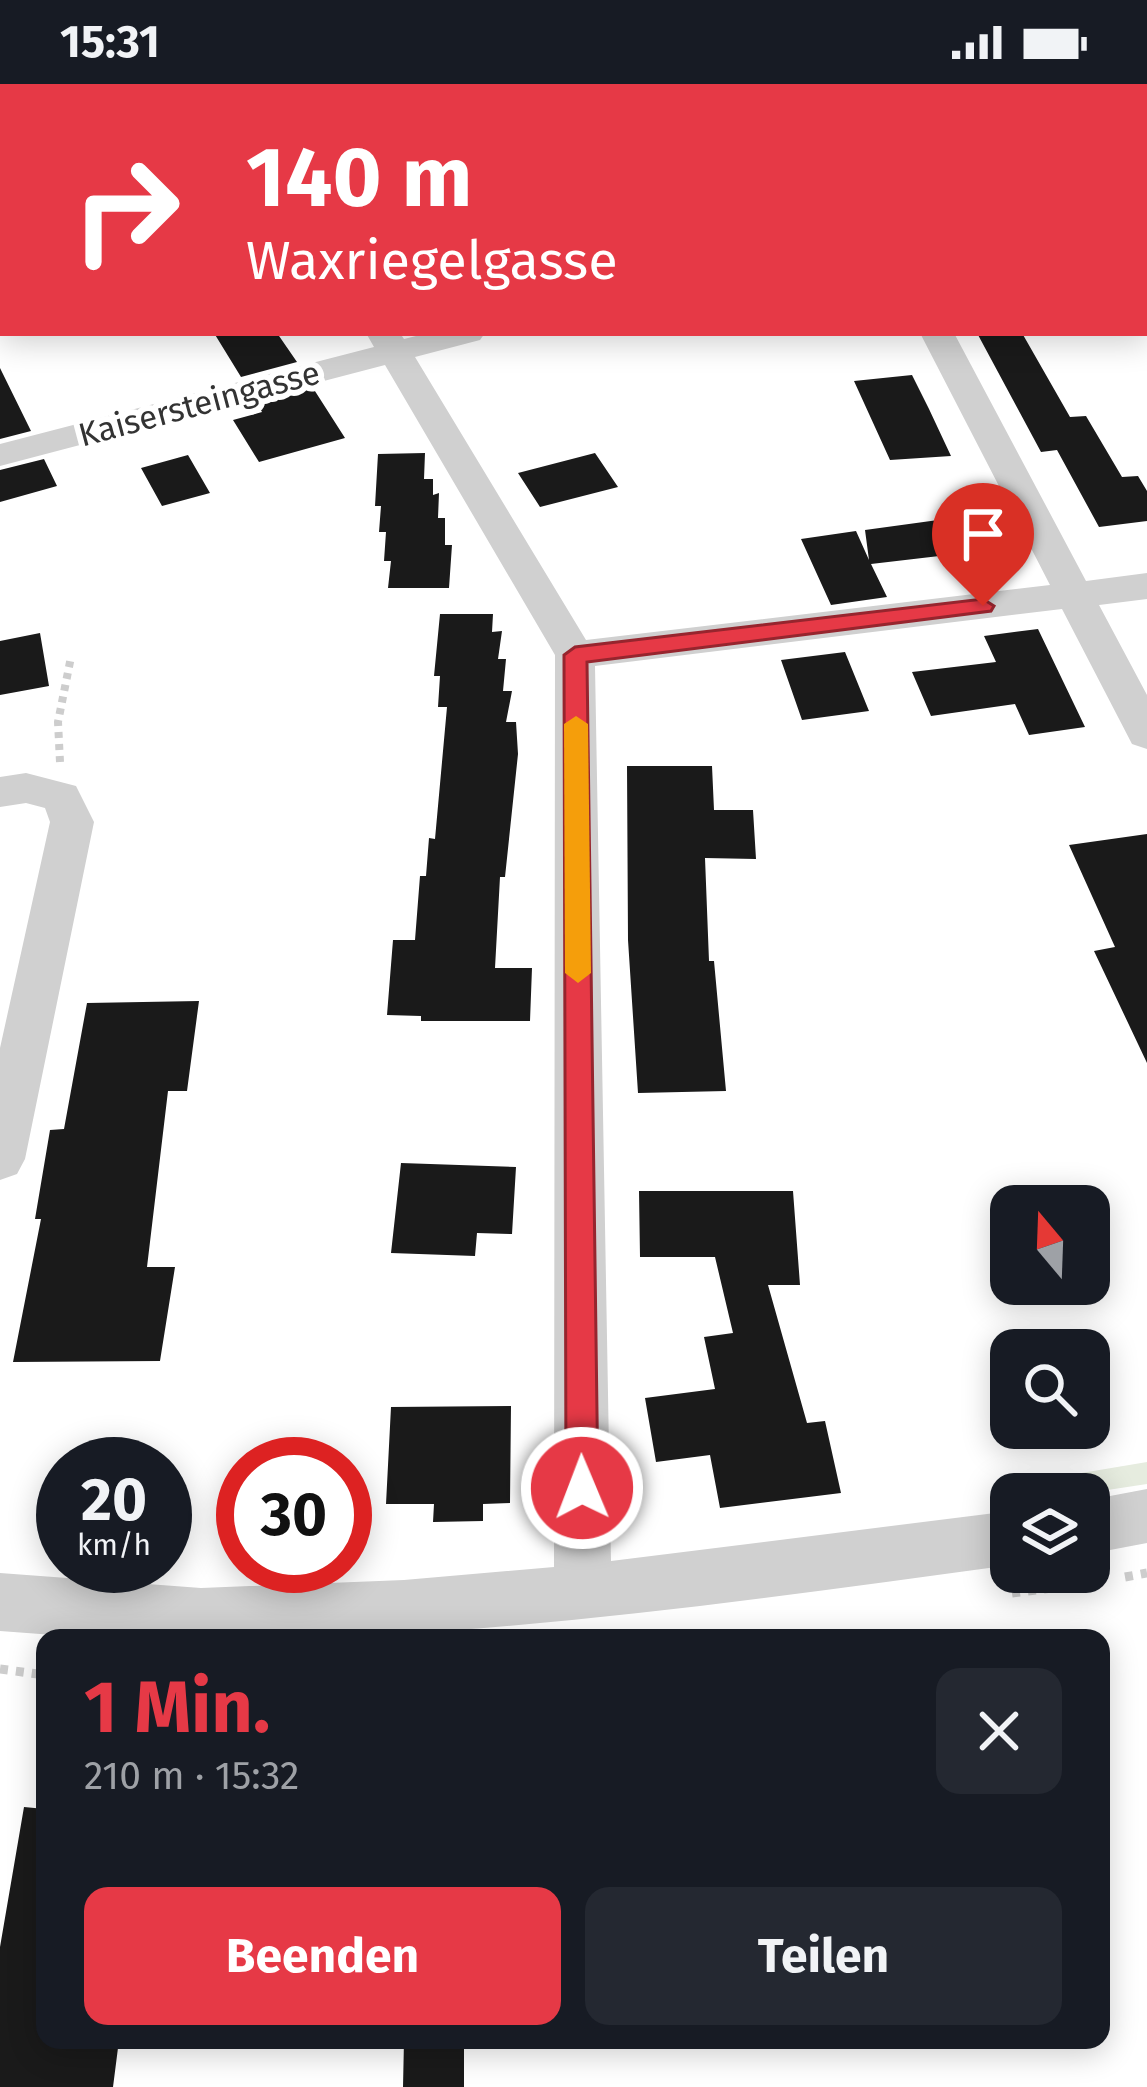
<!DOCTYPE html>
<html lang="de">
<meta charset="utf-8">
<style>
:root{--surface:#171b24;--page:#242831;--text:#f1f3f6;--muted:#9ea1a6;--accent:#e63946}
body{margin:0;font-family:"Fira Sans",sans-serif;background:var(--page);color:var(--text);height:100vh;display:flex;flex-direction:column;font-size:45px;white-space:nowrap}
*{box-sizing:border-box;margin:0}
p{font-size:39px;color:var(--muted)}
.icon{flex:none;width:66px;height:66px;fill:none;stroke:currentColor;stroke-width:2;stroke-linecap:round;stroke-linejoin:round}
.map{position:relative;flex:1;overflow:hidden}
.sheet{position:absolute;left:36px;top:1545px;width:1074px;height:420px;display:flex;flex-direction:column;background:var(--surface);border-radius:24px;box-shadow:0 6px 30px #0003}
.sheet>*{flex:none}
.top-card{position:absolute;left:0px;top:0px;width:1149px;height:252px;box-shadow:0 6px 30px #0003;background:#e63946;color:#fff;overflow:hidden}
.needle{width:78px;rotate:341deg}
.buttons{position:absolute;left:990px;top:1101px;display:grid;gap:24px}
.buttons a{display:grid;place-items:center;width:120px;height:120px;border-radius:24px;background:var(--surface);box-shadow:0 6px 30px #0003;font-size:60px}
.speed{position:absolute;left:36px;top:1353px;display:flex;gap:24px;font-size:60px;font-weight:700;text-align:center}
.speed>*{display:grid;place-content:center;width:156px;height:156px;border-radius:50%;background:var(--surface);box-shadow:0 6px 30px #0003;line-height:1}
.speed small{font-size:30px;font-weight:400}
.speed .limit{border:18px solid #d22;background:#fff;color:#111}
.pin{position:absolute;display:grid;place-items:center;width:102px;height:102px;color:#fff;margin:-123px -51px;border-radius:50% 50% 50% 0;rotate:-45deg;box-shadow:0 0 12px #0007}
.pin .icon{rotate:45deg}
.me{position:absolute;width:132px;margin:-66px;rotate:359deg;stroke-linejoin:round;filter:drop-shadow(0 0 9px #0008)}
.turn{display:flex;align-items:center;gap:42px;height:252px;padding:0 48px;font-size:54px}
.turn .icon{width:156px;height:156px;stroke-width:2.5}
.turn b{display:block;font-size:84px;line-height:102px}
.round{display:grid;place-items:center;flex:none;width:126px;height:126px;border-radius:24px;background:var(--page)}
.head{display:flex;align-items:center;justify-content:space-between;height:204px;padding:0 48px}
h1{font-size:72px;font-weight:700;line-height:90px;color:var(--accent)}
.cta{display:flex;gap:24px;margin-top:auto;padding:24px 48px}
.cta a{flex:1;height:138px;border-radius:24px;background:var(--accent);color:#fff;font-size:48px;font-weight:700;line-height:138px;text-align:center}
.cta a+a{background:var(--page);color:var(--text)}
.status{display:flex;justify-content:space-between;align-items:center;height:84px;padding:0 60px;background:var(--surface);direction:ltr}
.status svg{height:33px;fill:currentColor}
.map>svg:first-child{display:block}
.green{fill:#e6ecdf}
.building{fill:#1a1a1a}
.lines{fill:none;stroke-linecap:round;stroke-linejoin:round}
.path-far1{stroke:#cdcdcd;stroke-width:8;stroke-dasharray:6 6;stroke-linecap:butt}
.path{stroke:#cdcdcd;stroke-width:9;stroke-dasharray:8 8;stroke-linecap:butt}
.minor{fill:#d0d0d0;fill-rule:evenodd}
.route{fill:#e63946;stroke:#96252e;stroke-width:3}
.slow{fill:#f59e0b}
.labels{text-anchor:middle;stroke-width:12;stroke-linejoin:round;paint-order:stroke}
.far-street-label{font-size:33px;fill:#333;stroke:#fff}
</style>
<div class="status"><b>15:31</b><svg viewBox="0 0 49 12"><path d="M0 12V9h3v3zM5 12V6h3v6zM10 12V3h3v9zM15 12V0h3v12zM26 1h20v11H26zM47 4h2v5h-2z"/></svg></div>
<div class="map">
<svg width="1147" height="2003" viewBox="0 0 1147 2003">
<rect width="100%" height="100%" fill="#fff"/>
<!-- green -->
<path class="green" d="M1147,1378V1400L1081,1410H1011L1009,1421L1004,1402Z"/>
<!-- building -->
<path class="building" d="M214,249H277L297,278L241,293Z
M977,249H1022L1070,333L1086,332L1122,393L1138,392L1147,407V437L1099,443L1057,366L1041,368Z
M0,284L31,347L0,355Z
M912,291L929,325L951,372L890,376L854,297Z
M313,304L345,354L259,378L233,336L262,328L257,319Z
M425,369L424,395H433V411L439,409L438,434H445V461H452L449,504H388L391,477H384L386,448H379L381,422H375L378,370Z
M595,369L618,403L540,423L518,389Z
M188,371L210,409L162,422L141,384Z
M44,375L57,402L0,418V386Z
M982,430L999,465L871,480L887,513L831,521L801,455L856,447L869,476L865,446Z
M440,530H493L492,548L502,547L498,575H506L503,607H512L506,638H516L518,670L505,793H500L495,884H532L530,937H421V932L387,931L393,856H415L420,792H426L429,754L435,755L447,623H438L440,592H434Z
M1038,545L1085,643L1029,651L1015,620L931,632L912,588L996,578L984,552Z
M40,549L49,602L0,611V557Z
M845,568L869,627L802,636L781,576Z
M627,682H712L714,726H753L756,775L705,774L709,877H714L726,1007L638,1009L628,856Z
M1147,750V979L1094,867L1115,863L1069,761Z
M199,917L187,1007H168L147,1183H175L160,1277L13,1278L41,1135H35L50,1046L64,1045L87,919Z
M401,1079L516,1083L512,1150L477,1149L475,1172L391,1169Z
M639,1107H793L800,1201H768L807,1339L825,1337L841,1409L720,1424L710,1371L656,1378L645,1314L715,1305L704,1253L733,1249L715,1173H640Z
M511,1322L510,1419L483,1420V1437L433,1438L434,1420H386L391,1323Z
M24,1723L45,1725V1956H119L113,2003H0V1863Z
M404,1956H464V2003H403Z"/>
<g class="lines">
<!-- path-far1 -->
<path class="path-far1" d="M60,678L58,638L71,573"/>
<!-- path -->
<path class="path" d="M1125,1493L1147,1489
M1012,1509L1098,1498
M0,1585L45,1591"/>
<!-- minor -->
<path class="minor" d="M0,74L3,75V93L0,92Z
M1146,121H1147V139H1146Z
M366,249H400L404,255L428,249H485L480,256L415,273L586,556L1050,501L920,249H954L1086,497L1147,489V515L1099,521L1147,611V665L1132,660L1062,525L595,582L611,1477L1011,1427V1481C671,1527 344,1576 0,1547V1489L201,1504L404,1496L554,1483L555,571L385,281L0,382V360L374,263Z
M26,689L76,702L94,738L25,1075L17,1090L0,1096V964L50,738L45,724L26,719L0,723V693Z
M1147,1405V1459L1089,1470V1416Z"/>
</g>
<!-- route -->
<path class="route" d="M983,515L994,522L991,527L587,578L598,1404L593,1415L582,1419L571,1415L566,1404L564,571L575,563Z"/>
<!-- slow -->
<path class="slow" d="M576,632L588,640L591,889L578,899L565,889L564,640Z"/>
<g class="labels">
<!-- far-street labels -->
<g class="far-street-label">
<text transform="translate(199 319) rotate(-15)" y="12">Kaisersteingasse</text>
</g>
</g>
</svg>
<div class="buttons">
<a><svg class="needle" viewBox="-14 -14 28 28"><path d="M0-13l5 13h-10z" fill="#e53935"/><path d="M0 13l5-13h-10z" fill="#9ea1a6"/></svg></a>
<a><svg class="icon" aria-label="search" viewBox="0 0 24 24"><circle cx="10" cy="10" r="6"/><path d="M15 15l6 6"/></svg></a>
<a><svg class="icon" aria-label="layers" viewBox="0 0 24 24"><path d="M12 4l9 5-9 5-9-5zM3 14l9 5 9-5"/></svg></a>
</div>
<div class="speed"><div>20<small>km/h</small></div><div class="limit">30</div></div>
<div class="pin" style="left:983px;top:522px;background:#d93025"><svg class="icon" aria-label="arrive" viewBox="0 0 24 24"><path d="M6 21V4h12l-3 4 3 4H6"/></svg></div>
<svg class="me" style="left:582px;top:1404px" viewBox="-20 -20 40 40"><circle r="17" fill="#e63946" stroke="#fff" stroke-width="3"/><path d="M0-11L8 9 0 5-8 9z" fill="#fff"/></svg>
<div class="top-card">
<div class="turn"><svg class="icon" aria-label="right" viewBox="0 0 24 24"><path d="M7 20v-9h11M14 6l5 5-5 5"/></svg><div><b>140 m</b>Waxriegelgasse</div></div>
</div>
<section class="sheet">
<div class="head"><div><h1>1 Min.</h1><p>210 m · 15:32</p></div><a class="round"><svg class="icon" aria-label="close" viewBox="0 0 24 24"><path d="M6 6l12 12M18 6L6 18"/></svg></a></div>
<div class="cta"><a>Beenden</a><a>Teilen</a></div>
</section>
</div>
